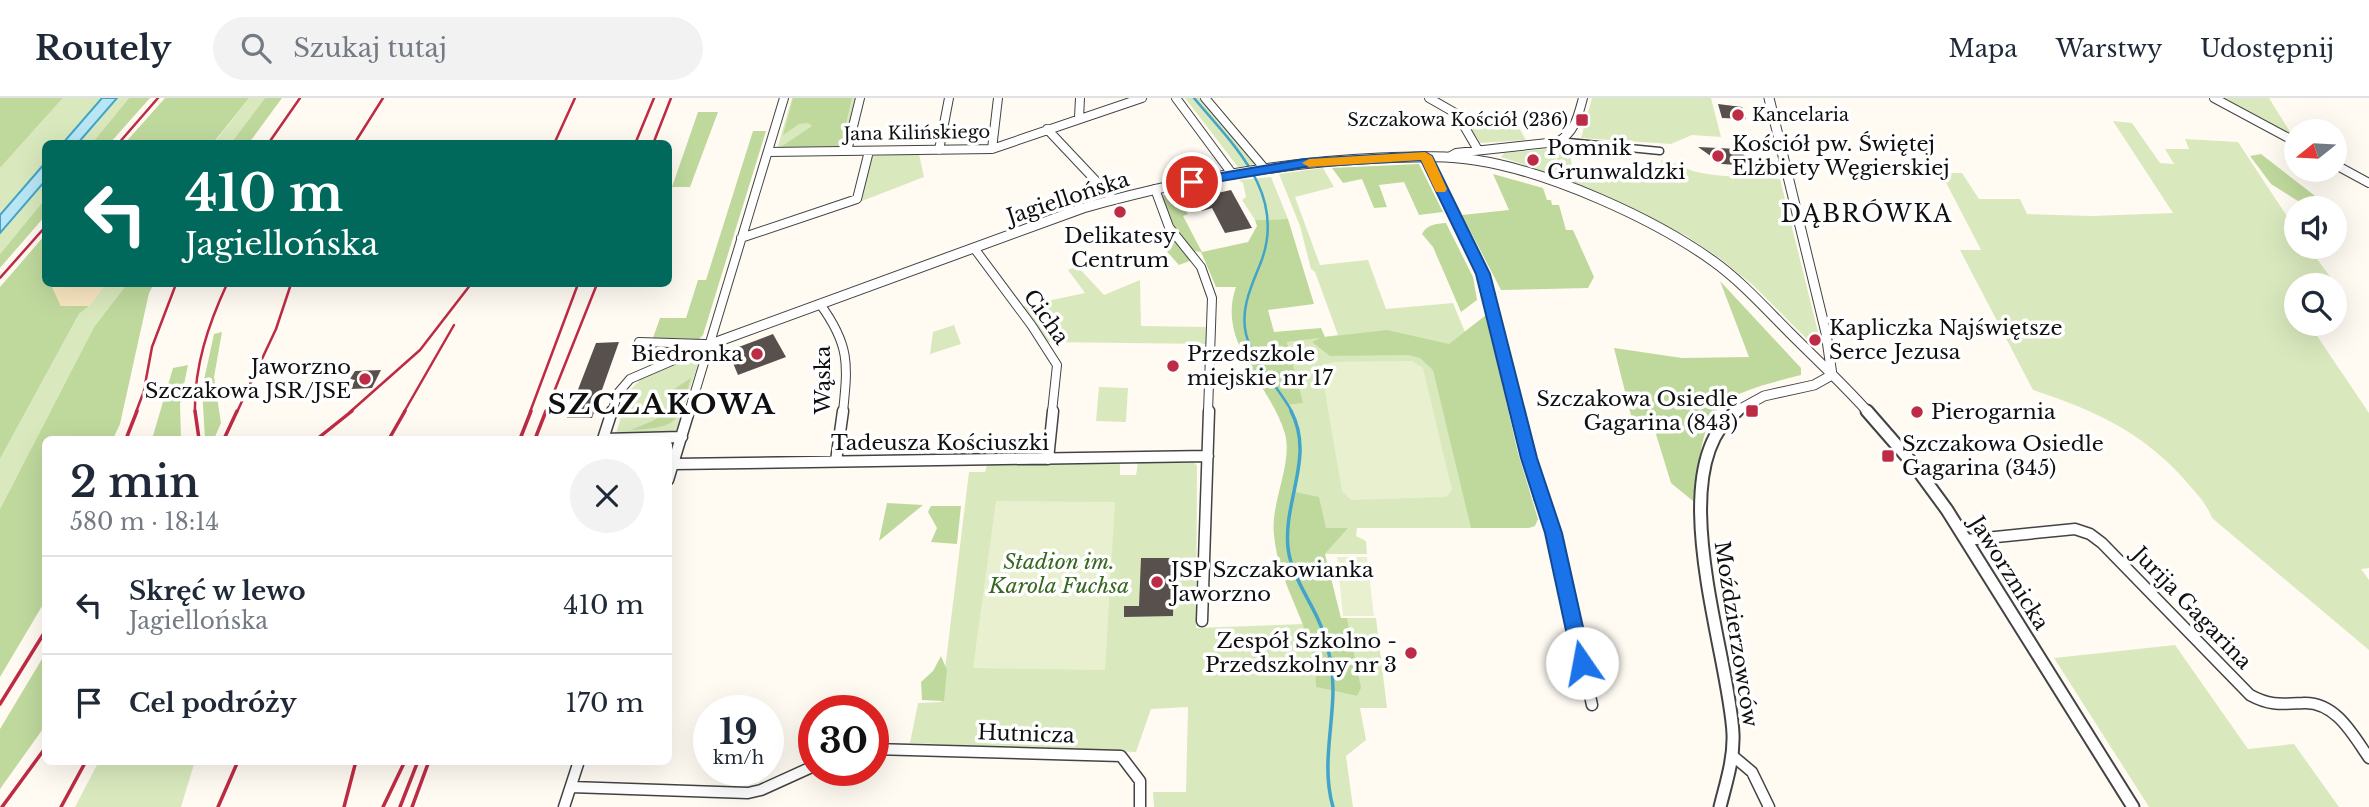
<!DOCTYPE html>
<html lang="pl">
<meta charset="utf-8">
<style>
:root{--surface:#fff;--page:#f2f2f3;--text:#1f2937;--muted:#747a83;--line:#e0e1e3}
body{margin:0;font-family:"Libre Baskerville",serif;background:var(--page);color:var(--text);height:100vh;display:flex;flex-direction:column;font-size:26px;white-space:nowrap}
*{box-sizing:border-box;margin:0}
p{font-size:23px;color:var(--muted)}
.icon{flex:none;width:38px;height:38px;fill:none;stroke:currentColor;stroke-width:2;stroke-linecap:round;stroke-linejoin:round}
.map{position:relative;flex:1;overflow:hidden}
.drawer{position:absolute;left:42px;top:338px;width:630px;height:329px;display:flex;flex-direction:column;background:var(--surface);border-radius:10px;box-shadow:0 7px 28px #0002}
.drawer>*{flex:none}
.banner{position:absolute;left:42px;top:42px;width:630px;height:147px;border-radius:10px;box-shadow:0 7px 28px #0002;background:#00695c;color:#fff;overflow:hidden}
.needle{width:46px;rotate:252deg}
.buttons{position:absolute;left:2284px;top:21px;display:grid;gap:14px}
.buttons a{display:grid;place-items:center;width:63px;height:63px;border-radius:50%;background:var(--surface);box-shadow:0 7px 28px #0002;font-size:35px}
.speed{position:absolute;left:693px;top:597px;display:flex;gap:14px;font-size:35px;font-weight:700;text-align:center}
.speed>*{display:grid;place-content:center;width:91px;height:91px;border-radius:50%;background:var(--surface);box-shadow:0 7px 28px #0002;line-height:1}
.speed small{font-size:18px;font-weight:400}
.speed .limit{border:10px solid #d22;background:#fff;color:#111}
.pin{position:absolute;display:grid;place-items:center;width:60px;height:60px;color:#fff;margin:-30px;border:4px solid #fff;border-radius:50%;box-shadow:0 2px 7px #0007}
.me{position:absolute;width:77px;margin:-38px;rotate:348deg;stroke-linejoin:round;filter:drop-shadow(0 0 5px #0008)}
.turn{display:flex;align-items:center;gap:24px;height:147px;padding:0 28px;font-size:32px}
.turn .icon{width:91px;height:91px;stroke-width:2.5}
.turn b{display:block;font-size:49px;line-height:60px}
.round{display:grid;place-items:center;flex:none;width:74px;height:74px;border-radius:37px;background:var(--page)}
.headline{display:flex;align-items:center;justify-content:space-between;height:119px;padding:0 28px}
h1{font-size:42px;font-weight:600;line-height:52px}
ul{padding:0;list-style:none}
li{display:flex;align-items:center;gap:21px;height:98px;padding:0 28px;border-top:2px solid var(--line)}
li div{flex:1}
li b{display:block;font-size:26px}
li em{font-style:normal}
header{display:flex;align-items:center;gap:42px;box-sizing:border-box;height:98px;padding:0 35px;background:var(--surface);border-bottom:2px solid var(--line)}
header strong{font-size:33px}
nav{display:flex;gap:38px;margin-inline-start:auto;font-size:24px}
.search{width:490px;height:63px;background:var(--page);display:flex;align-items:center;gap:18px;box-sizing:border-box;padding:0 24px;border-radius:38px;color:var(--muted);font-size:26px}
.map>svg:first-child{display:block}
.green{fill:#d9e9bd}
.forest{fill:#bfd99d}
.sand{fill:#f9e6c1}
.pitch{fill:#e9f0cf}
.water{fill:#b9e6f5;stroke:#43a4c9;stroke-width:2}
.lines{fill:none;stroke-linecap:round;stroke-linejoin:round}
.stream-far1{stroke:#43a4c9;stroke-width:2.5}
.stream{stroke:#43a4c9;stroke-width:3.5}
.building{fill:#58504d}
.pedestrian-casing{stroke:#434343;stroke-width:9}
.minor-far1-casing{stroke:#434343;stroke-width:10}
.minor-casing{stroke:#434343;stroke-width:13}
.tertiary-far1-casing{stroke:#434343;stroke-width:11}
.tertiary-casing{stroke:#434343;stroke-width:15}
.pedestrian{stroke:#fff;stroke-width:6}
.minor-far1{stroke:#fff;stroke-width:8}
.minor{stroke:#fff;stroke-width:10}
.tertiary-far1{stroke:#fff;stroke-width:9}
.tertiary{stroke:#fff;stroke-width:11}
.rail-far1{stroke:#bd2b44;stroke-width:2.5}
.rail{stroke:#bd2b44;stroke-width:3.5}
.route{fill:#1a73e8;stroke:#114b97;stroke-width:2}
.slow{fill:#f59e0b}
.poi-dot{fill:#bd2b44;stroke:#fff;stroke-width:2.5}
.labels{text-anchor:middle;stroke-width:7;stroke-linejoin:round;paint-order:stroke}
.far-poi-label{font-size:18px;fill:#101010;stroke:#fff;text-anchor:start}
.far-street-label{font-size:18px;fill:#101010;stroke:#fff}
.poi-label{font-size:21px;fill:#101010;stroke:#fff;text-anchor:start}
.street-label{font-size:21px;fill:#101010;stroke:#fff}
.park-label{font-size:21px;font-style:italic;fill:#386721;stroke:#fff}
.neighbourhood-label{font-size:23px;letter-spacing:2px;fill:#101010;stroke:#fff}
.district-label{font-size:28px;font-weight:bold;letter-spacing:2px;fill:#101010;stroke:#fff}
</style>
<header>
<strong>Routely</strong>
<div class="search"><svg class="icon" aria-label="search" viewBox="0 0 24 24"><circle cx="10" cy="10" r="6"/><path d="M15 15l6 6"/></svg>Szukaj tutaj</div>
<nav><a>Mapa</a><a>Warstwy</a><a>Udostępnij</a></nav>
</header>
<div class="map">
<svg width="2369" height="709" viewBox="0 0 2369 709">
<rect width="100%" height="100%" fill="#fffbf3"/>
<!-- green -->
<path class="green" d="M63,0H102L63,45L46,46L45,65L0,117V70Z
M117,0H129L92,45L78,46Z
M249,0H265L231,45L213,46Z
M792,0H855L844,50L777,51Z
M1185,0H1200L1255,66L1238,69Z
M1592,0H1711L1721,39L1692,37L1671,46L1581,40Z
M2219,0H2269L2292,37Z
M1509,12L1526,42L1480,45L1464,19Z
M2113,23L2132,25L2160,65L2174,66L2165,51H2189L2185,41L2238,44L2296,132V149H2308L2343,196H2335L2334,187H2296V195H2288L2296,207V226H2309L2369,315V470L2361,471L2369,482V552L2212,420C2206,404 2195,394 2184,381C2141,333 2093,312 2033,292L1960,152H1981L1941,75H1962L1979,101H2020L2027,116L2092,118L2173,115Z
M1557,50L1569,51L1572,68L1663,75L1661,62C1675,63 1684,71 1697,74C1723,80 1753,79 1780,81L1821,246L1819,249H1815L1754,188L1721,161L1685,137L1562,80L1501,59L1504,55Z
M919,56L924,79L862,103L870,58Z
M1323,70L1334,89L1295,99L1320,167L1368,162L1386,211L1453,205L1465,234L1452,244L1471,430H1357L1356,438L1366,443L1367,456H1325L1347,430L1326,431L1295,395L1298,383L1288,307L1302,305L1287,244L1338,237L1315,174L1311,171L1300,128L1279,76Z
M1271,79L1288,121L1255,122L1242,102L1246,99L1243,85L1239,82Z
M45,83V101L0,156V135Z
M1077,168L1104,197L1140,182L1141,228L1206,229V246L1047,244L1019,209L1085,195L1068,172Z
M106,186H127L94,229L0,411V361L79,216L89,208Z
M954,227L961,246L930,256L933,234Z
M702,254L676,333L616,336L628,294L642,280Z
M1099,289L1128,290L1126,324L1096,323Z
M1138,365H1195L1197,368L1196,530L1304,526L1314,552L1317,589L1357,598L1360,590L1347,520H1376L1387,610H1360L1366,642L1346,658L1353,709H1154L1153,694H1186L1188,609L1151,611L1136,654L910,645L918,605L941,604L969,374H985L987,367L1120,366V377H1136Z
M2175,547L2248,651L2294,646L2339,709H2149L2054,560Z
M99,663H195L181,709H75Z"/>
<!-- forest -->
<path class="forest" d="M0,0H63L0,70Z
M129,0H150L110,45H92Z
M165,0H249L213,45H125Z
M265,0H282L249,45H231Z
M793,0H852L841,48L781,49L812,28L808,25L799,26L783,37Z
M698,14H718L690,89H672Z
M753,33H766L703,237L699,241L653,240L660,220H686L698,182H706Z
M2261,56L2319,101H2325L2333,110H2309L2271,86L2250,58Z
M1419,66L1443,114L1419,117L1404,84L1379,87L1387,109L1374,110L1362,81L1343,85L1332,70Z
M1493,76L1543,90L1547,102H1551L1552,107H1559L1566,132H1573L1594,179L1588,190L1501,192L1462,117L1509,112Z
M1176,94L1188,116L1183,118L1202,154L1248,144L1257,128L1255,122L1288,121L1314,206L1268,212L1274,234L1321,230L1325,239L1387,232L1449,246L1486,217L1518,355L1538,421L1535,428L1529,430H1471L1433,272L1420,260L1408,257L1330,258L1312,244L1320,240L1287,244L1303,305L1288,307C1304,334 1303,365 1295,394L1319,399L1326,430H1348L1325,456L1341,520H1347L1361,590L1357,598L1316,589C1317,532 1279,493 1274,437C1270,405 1293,366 1285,336C1271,287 1216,245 1236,189H1216L1201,154L1194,153C1179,137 1166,120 1163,97Z
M45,101V118L0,170V156Z
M1446,125L1473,179L1477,202L1461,214L1433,149L1422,136C1427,126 1436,126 1446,125Z
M1167,133L1192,162L1179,167L1153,138Z
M45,137L46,186H51L61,208H89L79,216L0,361V189Z
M1720,183L1801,270V277C1703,302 1708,306 1693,403L1671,385L1655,333H1635L1614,250L1682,260L1749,259Z
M127,186H154L149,195L120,326L113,341H46L45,503L0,579V411L94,229Z
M222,234L214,279L221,325L214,341H205L202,291L214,236Z
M188,267L180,306L181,341H152L173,270Z
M691,280C677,325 681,329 631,332C652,322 672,320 671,293Z
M887,405L923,407L879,443Z
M931,408H961L957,446L931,444L937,430L928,414Z
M45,556V628L0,691V631Z
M941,558L947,572L944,603L922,602L921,584L933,573Z"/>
<!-- sand -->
<path class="sand" d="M51,186H106L89,208H61Z"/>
<!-- pitch -->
<path class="pitch" d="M1412,263L1423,270L1452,392L1446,399L1351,402L1342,393L1321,271L1326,266L1334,264Z
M996,403L1115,404L1105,572L973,570Z
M1367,459L1374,518H1343L1337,459Z"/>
<!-- water -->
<path class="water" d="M102,0H117L78,45H63Z
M45,65V83L0,135V117Z"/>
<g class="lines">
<!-- stream-far1 -->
<path class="stream-far1" d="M1194,0C1234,48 1287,96 1261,164C1252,187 1240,210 1246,236C1253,265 1278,288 1292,314"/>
<!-- stream -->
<path class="stream" d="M1291,313C1315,358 1283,403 1288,450C1291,475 1306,496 1317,519C1324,533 1328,549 1331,565C1339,614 1319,661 1333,709"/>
</g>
<!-- building -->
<path class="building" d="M1718,6L1742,9L1746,21L1722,20Z
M1698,49L1738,51L1745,58L1739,60L1752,68L1722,66Z
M1231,92L1252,130L1225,135L1212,110L1202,113L1195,100Z
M773,236L786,259L738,277L728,253Z
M619,244L592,320H567L596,245Z
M381,272L372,290L351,291L355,282L350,281L355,273Z
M1141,460H1174L1173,518L1124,519V508H1139Z"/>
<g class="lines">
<!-- pedestrian casing -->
<g class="pedestrian-casing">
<path id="pedestrian" d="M1558,43L1660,53"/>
</g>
<!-- minor-far1 casing -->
<g class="minor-far1-casing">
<path id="minor-far1" d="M1176,0L1233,77
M1205,0L1265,71
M1429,0L1457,16L1478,52
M2214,0L2296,44
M1079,20L1080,0
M1047,31L1113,101
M992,51L998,0
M939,52L949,0
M847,53L860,0
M768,54L992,51L1142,0
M1425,58L1483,176L1517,314
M1449,59L1456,55L1557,44C1575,35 1578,18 1583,0
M2334,66L2369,85
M1155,91L1169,129L1201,169L1212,200L1208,314
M741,140L857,101L869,53
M974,150L1032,228L1057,267L1052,314
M820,206C850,247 848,266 843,314
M639,244L705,246
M612,314L618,295L630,281L711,246
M689,314L784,0"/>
</g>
<!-- minor casing -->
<g class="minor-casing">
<path id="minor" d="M1517,313L1540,401L1554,435L1592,607
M603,341L612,313
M604,341L682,339
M1048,361L1053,313
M836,363L843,313
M674,366L1208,358
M668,382L689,313
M1966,442L2075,431L2090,436L2102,445L2250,597C2270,608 2282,606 2304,605C2336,604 2353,637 2369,660
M1202,523L1209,313
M873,651L1121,658L1140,683V709
M1733,658L1752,674L1769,709
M571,689L748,695L761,692L814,668
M564,709L579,663"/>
</g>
<!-- tertiary-far1 casing -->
<g class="tertiary-far1-casing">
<path id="tertiary-far1" d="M1769,0L1826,235L1832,277
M711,246L1083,110C1179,83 1281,64 1380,60C1412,59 1444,57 1475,62C1548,73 1653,120 1713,163C1741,183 1766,211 1790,235C1816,261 1844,287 1868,314
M1735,314L1764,298L1814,287L1832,277"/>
</g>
<!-- tertiary casing -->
<g class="tertiary-casing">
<path id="tertiary" d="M1867,313L1914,367L1947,412L2133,709
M1720,709C1726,685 1734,661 1733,636C1730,558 1659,369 1737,313"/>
</g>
<!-- pedestrian -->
<use href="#pedestrian" class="pedestrian"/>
<!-- minor-far1 -->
<use href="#minor-far1" class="minor-far1"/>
<!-- minor -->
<use href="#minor" class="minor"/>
<!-- tertiary-far1 -->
<use href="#tertiary-far1" class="tertiary-far1"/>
<!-- tertiary -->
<use href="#tertiary" class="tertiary"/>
<!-- rail-far1 -->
<path class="rail-far1" d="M118,46L158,0
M268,46L300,0
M354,46L383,0
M554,46L575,0
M635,46L654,0
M653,46L671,0
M0,180L46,128
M144,292L152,249L176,186
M136,314L147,285
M195,314C194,269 208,227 227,186
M237,314L276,231L291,186
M350,314L420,252L471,186
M404,314L454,227
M530,314L578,186
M546,314L597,186"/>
<!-- rail -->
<path class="rail" d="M195,313L199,341
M126,341L137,313
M224,341L237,313
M317,341L352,313
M389,341L405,313
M520,341L531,313
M535,341L546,313
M0,606L46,532
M2,709L46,649
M61,709L86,663
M218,709L238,663
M344,709L356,663
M383,709L405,663
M400,709L418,663
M412,709L429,663"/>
</g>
<!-- route -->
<path class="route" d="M1425,54L1432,58L1490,176L1537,360L1562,435L1591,565L1589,570L1582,572L1576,570L1573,565L1545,435L1521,360L1476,176L1421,62L1305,69L1192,88L1185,84L1192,80L1305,61Z"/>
<!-- slow -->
<path class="slow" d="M1425,54L1432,58L1447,91L1445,94H1436L1421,62L1309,69L1302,65L1309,61Z"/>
<!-- markers -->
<g class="poi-dot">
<circle cx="1738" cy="17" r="7"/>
<rect x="1575" y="15" width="14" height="14" rx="3.5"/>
<circle cx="1718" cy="58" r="7"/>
<circle cx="1533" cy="62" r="7"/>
<circle cx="1120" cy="114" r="7"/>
<circle cx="1815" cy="242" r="7"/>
<circle cx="757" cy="256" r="7"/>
<circle cx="1173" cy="268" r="7"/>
<circle cx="365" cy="281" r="7"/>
<rect x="1745" y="306" width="14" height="14" rx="3.5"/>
<circle cx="1917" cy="314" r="7"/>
<rect x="1881" y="351" width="14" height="14" rx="3.5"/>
<circle cx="1157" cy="484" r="7"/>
<circle cx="1411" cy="555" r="7"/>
</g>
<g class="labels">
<!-- far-poi labels -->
<g class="far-poi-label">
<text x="1752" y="23">Kancelaria</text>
<text x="1568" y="28" text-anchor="end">Szczakowa Kościół (236)</text>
</g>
<!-- far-street labels -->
<g class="far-street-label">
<text transform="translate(917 35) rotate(-1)" y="6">Jana Kilińskiego</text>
</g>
<!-- poi labels -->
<g class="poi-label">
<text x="1732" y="53">Kościół pw. Świętej<tspan x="1732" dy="24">Elżbiety Węgierskiej</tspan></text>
<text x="1547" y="57">Pomnik<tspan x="1547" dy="24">Grunwaldzki</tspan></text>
<text x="1120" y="145" text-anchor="middle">Delikatesy<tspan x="1120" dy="24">Centrum</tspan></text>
<text x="1829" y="237">Kapliczka Najświętsze<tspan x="1829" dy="24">Serce Jezusa</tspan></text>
<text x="743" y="263" text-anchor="end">Biedronka</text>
<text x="1187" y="263">Przedszkole<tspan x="1187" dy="24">miejskie nr 17</tspan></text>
<text x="351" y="276" text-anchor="end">Jaworzno<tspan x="351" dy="24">Szczakowa JSR/JSE</tspan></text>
<text x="1738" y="308" text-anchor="end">Szczakowa Osiedle<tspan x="1738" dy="24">Gagarina (843)</tspan></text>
<text x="1931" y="321">Pierogarnia</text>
<text x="1902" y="353">Szczakowa Osiedle<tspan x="1902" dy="24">Gagarina (345)</tspan></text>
<text x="1171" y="479">JSP Szczakowianka<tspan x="1171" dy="24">Jaworzno</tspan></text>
<text x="1397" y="550" text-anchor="end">Zespół Szkolno -<tspan x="1397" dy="24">Przedszkolny nr 3</tspan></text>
</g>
<!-- street labels -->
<g class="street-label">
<text transform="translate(1068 100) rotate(-18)" y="7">Jagiellońska</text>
<text transform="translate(1046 219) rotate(55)" y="7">Cicha</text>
<text transform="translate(823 282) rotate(-90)" y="7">Wąska</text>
<text x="940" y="352">Tadeusza Kościuszki</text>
<text transform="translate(2009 475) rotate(58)" y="7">Jaworznicka</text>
<text transform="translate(2192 510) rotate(46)" y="7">Jurija Gagarina</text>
<text transform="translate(1736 536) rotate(81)" y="7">Moździerzowców</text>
<text transform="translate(1026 636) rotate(2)" y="7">Hutnicza</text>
</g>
<!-- park labels -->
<g class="park-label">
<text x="1059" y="471">Stadion im.<tspan x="1059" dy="24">Karola Fuchsa</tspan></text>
</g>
<!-- neighbourhood labels -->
<g class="neighbourhood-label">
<text x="1867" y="124">DĄBRÓWKA</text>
</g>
<!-- district labels -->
<g class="district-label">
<text x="662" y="316">SZCZAKOWA</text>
</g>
</g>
</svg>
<div class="buttons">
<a><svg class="needle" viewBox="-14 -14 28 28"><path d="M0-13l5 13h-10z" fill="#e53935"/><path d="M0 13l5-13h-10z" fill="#747a83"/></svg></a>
<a><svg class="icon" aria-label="sound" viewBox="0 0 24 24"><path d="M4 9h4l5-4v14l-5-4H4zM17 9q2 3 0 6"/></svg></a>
<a><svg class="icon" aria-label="search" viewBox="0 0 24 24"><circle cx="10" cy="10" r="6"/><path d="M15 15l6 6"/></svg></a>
</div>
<div class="speed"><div>19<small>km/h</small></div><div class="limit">30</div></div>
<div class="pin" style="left:1192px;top:84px;background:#d93025"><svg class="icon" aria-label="arrive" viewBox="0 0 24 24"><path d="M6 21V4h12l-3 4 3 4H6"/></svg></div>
<svg class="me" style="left:1582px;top:565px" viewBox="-20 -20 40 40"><circle r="19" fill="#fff"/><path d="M0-13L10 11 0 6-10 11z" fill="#1a73e8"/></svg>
<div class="banner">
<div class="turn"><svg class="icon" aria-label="left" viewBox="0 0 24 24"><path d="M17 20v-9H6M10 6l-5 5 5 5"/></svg><div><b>410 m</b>Jagiellońska</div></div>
</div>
<section class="drawer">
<div class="headline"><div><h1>2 min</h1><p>580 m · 18:14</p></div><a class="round"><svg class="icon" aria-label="close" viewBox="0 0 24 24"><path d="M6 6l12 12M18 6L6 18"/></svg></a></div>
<ul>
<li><svg class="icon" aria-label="left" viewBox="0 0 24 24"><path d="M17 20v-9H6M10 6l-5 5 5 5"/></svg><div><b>Skręć w lewo</b><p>Jagiellońska</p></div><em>410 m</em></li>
<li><svg class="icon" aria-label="arrive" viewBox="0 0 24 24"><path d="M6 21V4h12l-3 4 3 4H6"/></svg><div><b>Cel podróży</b></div><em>170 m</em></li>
</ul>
</section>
</div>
